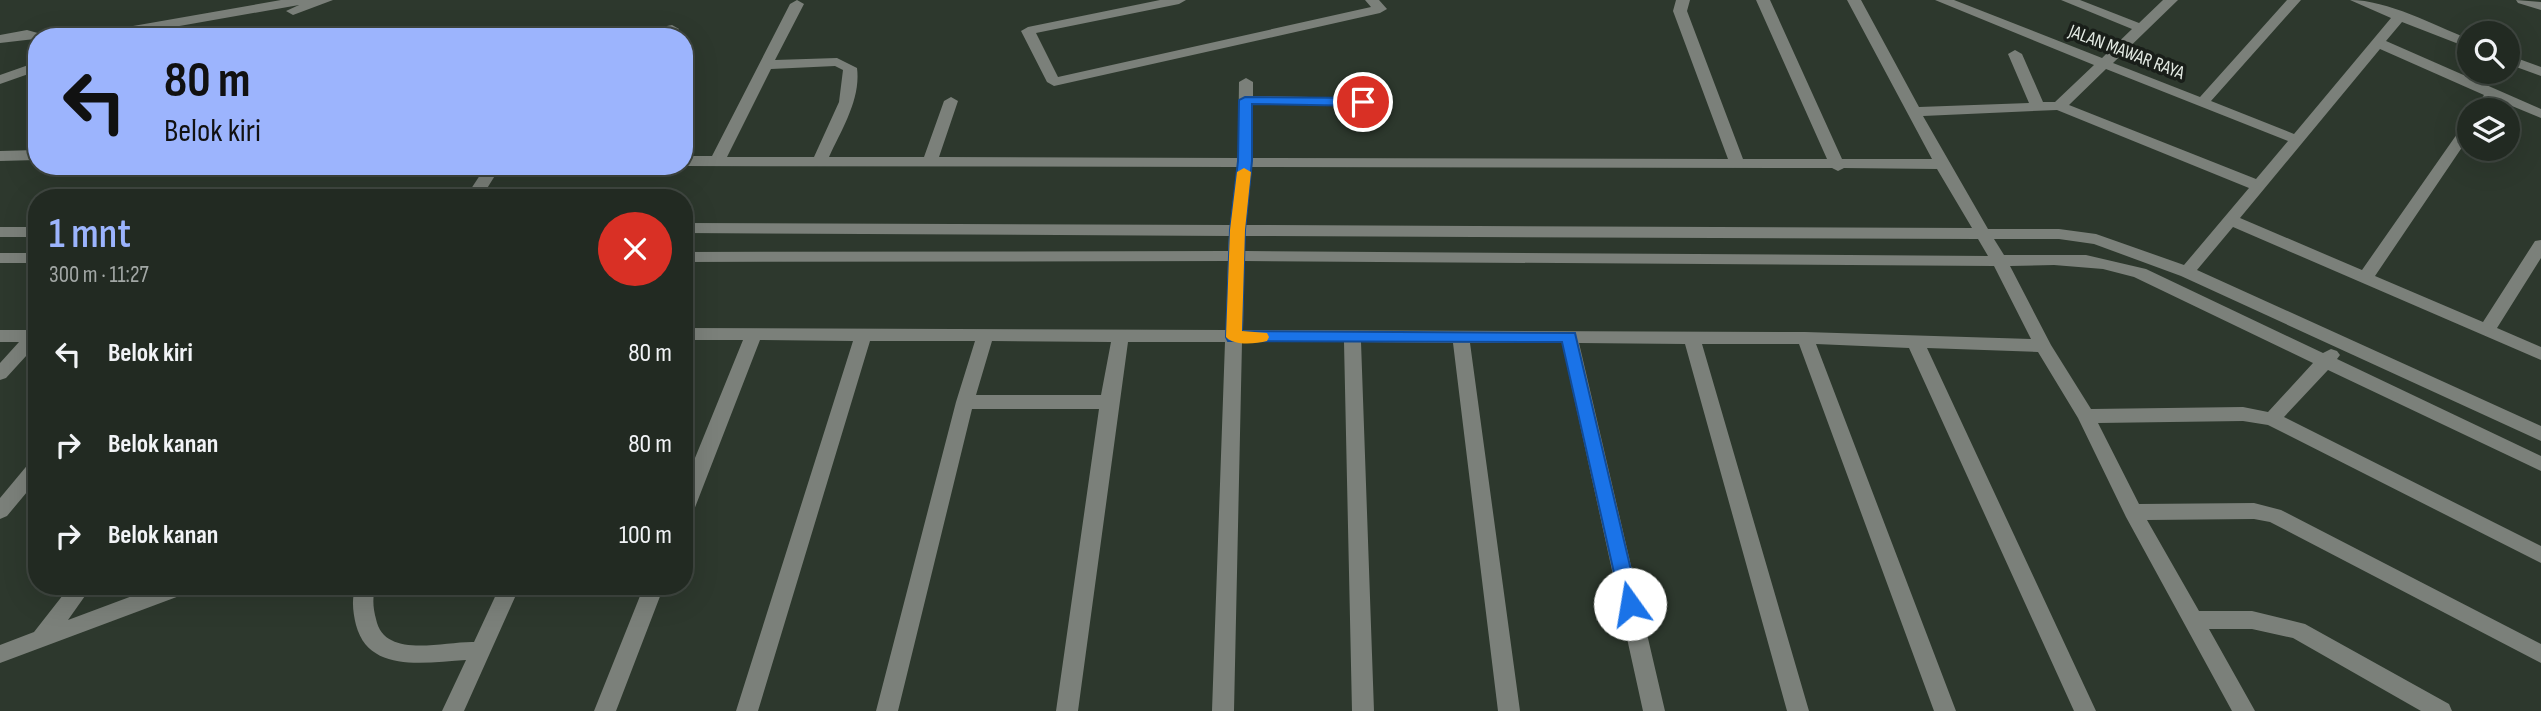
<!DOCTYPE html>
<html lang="id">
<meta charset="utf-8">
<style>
:root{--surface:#222a22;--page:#2e362f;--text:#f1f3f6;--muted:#a2a7a5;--line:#3f4640;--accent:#9cb4fd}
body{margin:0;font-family:"Sofia Sans Condensed",sans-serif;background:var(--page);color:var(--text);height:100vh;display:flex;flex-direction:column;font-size:26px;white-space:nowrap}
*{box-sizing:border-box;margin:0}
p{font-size:23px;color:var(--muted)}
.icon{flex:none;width:38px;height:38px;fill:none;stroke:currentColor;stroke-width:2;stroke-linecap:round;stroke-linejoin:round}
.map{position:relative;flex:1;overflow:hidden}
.panel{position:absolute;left:28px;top:189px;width:665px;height:406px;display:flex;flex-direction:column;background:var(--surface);border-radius:28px;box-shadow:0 7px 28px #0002,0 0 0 2px var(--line)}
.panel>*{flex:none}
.banner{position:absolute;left:28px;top:28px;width:665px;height:147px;border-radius:28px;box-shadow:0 7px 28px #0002,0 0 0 2px var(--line);background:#9cb4fd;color:#111;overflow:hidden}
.fabs{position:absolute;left:2457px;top:21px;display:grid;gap:14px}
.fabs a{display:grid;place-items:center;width:63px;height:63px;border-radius:50%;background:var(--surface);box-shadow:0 7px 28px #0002,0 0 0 2px var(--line);font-size:35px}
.pin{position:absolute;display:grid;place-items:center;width:60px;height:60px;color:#fff;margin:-30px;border:4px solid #fff;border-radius:50%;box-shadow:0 2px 7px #0007}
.me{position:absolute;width:77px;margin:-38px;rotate:347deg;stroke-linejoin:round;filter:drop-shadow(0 0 5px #0008)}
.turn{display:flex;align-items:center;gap:24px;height:147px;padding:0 21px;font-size:32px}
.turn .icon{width:91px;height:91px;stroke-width:2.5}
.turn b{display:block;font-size:49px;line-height:60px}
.round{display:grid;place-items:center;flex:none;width:74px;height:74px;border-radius:37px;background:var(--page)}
.summary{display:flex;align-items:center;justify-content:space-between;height:119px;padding:0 21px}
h1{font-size:42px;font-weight:600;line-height:52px;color:var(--accent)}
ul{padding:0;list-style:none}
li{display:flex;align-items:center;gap:21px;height:91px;padding:0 21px}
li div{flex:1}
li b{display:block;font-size:26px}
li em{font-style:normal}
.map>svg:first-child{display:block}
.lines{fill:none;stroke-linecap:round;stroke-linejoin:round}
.minor{fill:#7b807a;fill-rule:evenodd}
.route{fill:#1a73e8;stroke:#114b97;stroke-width:2}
.slow{fill:#f59e0b}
.labels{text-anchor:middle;stroke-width:7;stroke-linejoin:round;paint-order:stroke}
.far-street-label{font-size:19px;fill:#e3eae3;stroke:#191e19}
</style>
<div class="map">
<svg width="2541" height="711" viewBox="0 0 2541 711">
<rect width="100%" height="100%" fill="#2d382d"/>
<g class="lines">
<!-- minor -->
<path class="minor" d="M281,0H333L293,15L286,11L299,5L117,37H86L93,33Z
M797,0L804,4L775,60L837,58L857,68C861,99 842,129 829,157H924L944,101L951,97L958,101L939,157L1238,158L1239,82L1246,78L1253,82V96L1363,98L1370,102L1363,106L1253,104V158L1728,159L1673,11L1676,0H1690L1687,11L1743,159H1827L1756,0H1770L1842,159H1932L1847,0H1861L1919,107L2029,103L2008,54L2015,50L2022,54L2043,102H2055L2094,65L1935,0H1954L2102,58L2132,29L2061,0H2080L2139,23L2163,0H2178L2113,63L2200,97L2287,0H2301L2211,101L2294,134L2391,18L2350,0C2388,0 2433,25 2469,39V48L2402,22L2386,41L2541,109V118L2495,99L2487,110H2473L2484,95L2380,49L2240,218L2362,270L2464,124L2469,123V137L2375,276L2483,322L2535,241L2541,240V258L2497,328L2541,347V360L2233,227L2197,270L2541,426V441L2181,276L2094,244L2059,239H1994L2004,255H2086L2146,269L2323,353L2331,349L2337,351L2340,355L2337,359L2541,456V471L2328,370L2284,417L2541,546V563L2268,425L2243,421L2098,423L2139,504L2254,503L2281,510L2541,644V663L2270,522L2254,519L2147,520L2199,611H2252L2305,624L2449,704L2452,711H2421L2293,638L2252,629H2209L2255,711H2232L2126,517L2078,418L2038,352L1927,348L2096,711H2074L1909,348L1816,344L1956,711H1934L1799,344H1702L1809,711H1787L1685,344L1579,343L1665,711H1643L1562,343H1470L1520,711H1498L1453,343L1361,342L1374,711H1352L1344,342H1242L1234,711H1212L1225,342H1128L1078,711H1056L1099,409H972L898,711H876L956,402L975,341H870L758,711H736L853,341L760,340L694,510L691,515L684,518V485L743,340H684V328L1226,330L1228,261L684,262V252L1228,251L1229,236L684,233V223L1230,225L1237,167L684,166V156H712L790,4ZM835,66L843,70L839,102L814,157H727L771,69ZM2106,69L2288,141L2256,179L2069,105ZM2057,110L2249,188L2184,265L2096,234L2059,229H1988L1923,116ZM1252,167L1832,168L1838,171L1844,168L1937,169L1972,228L1246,225ZM1245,236L1978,239L1988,256L1245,251ZM1244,261L1994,266L2031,339L1805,332L1243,330ZM2054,265L2103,269L2134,277L2313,363L2268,412L2243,407L2091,409L2051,345L2010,266ZM992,341L1111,342L1101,395H976Z
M1160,0H1186L1179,4L1036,33L1058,77L1371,7L1365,0H1379L1387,9L1380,13L1054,86L1047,82L1021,31L1028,27Z
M2516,0L2541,2V10L2518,3Z
M672,25L679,29L674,37H660L667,26Z
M27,30L52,37L0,43V35Z
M2508,55L2541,67V76L2508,64Z
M37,62V71L0,84V75Z
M37,150V160L0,161V151Z
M486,166H501L481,198H465Z
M0,227H37V237H0Z
M0,253H37V263H0Z
M0,330H37V344L6,378L0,380V363L19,342H0Z
M37,460V480L7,516L0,519V498L30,462Z
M70,586H92L68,620L159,586H193L190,592L0,663V645L34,632Z
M356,586H376C372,597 373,608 376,619C384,660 444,641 474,642L500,586H520L464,711H442L466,660C426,662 369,674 356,625C353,612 351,599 356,586Z
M644,586H664L616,711H594Z"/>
</g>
<!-- route -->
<path class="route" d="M1245,97L1363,98L1369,102L1363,106L1252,104V161L1245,230L1242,331L1575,333L1639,604L1637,609L1630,612L1623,609L1621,604L1562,342L1228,341L1226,337L1230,230L1238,161L1239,100Z"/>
<!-- slow -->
<path class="slow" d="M1244,168L1251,172L1245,230L1242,331L1267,333L1269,337L1267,341C1255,344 1234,346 1226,337L1230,230L1237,172Z"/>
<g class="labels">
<!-- far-street labels -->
<g class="far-street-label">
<text transform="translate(2127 51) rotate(21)" y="7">JALAN MAWAR RAYA</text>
</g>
</g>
</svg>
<div class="fabs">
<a><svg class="icon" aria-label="search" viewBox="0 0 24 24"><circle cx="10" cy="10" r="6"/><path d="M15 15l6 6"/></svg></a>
<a><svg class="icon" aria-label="layers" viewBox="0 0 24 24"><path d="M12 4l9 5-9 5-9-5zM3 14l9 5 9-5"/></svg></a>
</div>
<div class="pin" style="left:1363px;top:102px;background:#d93025"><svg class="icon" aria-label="arrive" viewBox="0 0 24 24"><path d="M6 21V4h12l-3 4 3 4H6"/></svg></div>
<svg class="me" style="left:1630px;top:604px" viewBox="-20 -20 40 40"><circle r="19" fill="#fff"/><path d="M0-13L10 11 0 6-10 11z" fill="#1a73e8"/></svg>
<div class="banner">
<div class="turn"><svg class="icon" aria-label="left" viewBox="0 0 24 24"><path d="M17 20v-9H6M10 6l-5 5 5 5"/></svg><div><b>80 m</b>Belok kiri</div></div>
</div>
<section class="panel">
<div class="summary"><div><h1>1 mnt</h1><p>300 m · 11:27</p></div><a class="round" style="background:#d93025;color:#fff"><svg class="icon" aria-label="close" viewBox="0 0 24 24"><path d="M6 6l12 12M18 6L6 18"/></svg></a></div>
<ul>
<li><svg class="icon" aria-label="left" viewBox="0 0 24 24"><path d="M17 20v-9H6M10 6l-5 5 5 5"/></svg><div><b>Belok kiri</b></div><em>80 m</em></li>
<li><svg class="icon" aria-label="right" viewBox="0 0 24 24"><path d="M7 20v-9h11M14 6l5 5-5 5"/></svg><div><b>Belok kanan</b></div><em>80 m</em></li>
<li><svg class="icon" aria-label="right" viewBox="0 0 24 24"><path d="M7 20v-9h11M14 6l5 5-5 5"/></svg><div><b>Belok kanan</b></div><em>100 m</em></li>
</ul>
</section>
</div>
